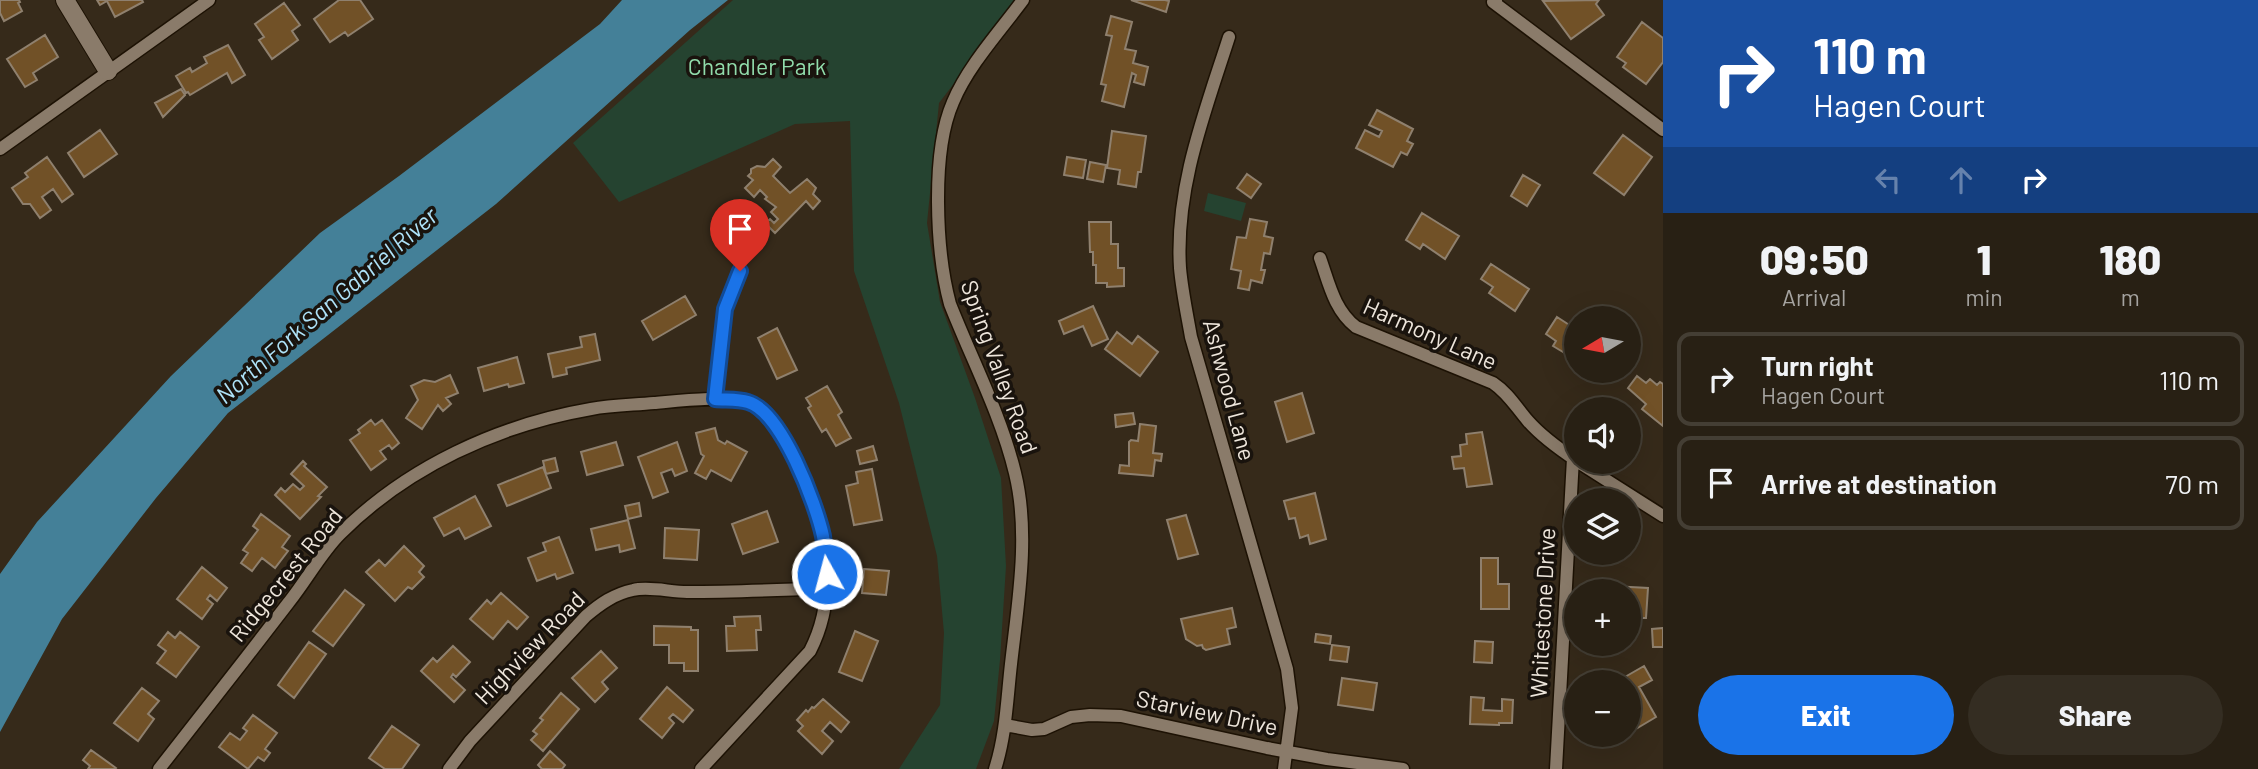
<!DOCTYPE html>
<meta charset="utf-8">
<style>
:root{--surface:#282014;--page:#342d22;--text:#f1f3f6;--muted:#a5a3a0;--line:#443e34;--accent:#1a73e8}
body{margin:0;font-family:Barlow,sans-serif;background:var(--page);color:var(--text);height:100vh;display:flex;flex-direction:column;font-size:26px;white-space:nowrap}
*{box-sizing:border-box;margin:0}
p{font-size:23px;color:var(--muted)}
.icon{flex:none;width:38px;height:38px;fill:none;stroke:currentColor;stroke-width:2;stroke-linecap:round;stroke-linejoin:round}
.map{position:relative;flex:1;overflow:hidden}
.sheet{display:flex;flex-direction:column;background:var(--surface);width:595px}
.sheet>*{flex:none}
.banner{background:#1a4fa0;color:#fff;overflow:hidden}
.needle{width:46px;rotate:260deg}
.tools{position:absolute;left:1564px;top:306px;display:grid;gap:14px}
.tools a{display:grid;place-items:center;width:77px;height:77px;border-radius:50%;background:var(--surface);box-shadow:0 7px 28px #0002,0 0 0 2px var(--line);font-size:35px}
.pin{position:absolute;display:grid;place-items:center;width:60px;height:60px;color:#fff;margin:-72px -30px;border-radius:50% 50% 50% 0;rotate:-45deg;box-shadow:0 0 7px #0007}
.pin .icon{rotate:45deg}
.me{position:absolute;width:77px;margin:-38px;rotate:353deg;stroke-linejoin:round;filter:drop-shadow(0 0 5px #0008)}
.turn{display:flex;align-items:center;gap:24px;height:147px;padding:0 35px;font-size:32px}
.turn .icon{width:91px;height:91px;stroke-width:2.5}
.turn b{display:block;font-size:49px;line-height:60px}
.lanes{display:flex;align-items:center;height:66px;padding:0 35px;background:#0003;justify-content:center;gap:35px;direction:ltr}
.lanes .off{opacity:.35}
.eta{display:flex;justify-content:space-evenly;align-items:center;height:119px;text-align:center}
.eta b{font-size:42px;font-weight:800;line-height:49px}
.cta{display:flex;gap:14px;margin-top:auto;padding:14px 35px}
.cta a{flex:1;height:80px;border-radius:42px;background:var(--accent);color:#fff;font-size:28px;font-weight:800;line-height:80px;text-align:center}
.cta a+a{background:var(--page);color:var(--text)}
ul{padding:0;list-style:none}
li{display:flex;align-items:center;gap:21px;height:94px;margin:0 14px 10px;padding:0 21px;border:4px solid var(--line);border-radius:14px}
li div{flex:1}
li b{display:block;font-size:26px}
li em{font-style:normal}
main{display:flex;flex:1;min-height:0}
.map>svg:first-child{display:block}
.green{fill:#254330}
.water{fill:#448098}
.building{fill:#715127;stroke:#8f806e;stroke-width:2}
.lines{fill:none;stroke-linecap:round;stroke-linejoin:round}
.street-casing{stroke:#1d1204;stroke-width:15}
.secondary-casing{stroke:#1d1204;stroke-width:20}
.street{stroke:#8a7b6a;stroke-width:12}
.secondary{stroke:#8a7b6a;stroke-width:18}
.route-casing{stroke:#114b97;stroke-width:18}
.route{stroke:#1a73e8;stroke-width:12}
.labels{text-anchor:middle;stroke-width:7;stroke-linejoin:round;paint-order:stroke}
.park-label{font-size:23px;fill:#91dcab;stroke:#19130d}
.street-label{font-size:23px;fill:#eee6dc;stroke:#19130d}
.water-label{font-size:24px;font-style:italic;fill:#aee2f8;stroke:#19130d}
</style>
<main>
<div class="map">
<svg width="1663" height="769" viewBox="0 0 1663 769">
<rect width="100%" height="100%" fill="#362a1a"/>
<!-- green -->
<path class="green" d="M733,0H1018L939,103L927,223L940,302L975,398L1001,478L1006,566L1000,660L994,721L976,769H899L940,705L944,633L937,556L899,403L854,271L850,121L795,124L619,202L573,143Z
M1208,193L1246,203L1241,221L1204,211Z"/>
<!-- water -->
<path class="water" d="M622,0H728L690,30L496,204L228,413L156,498L62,619L0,732V574L37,522L171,376L320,233L399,176L600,24Z"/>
<!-- building -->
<path class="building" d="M0,0H19L20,2L18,3L22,11L4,21L0,13Z
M97,0H142L143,2L115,17L107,1L100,5Z
M339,0H360L373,19L348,36L345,32L330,42L314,19Z
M1131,0H1165L1169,1L1166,12Z
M1599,0L1596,4L1604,15L1571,39L1543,1Z
M284,3L300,25L292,31L298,40L272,59L259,40L264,37L255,24Z
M1111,16L1132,22L1125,49L1136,51L1133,63L1148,67L1144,85L1134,82L1136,75L1132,73L1124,107L1102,101L1106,85L1101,84L1112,36L1106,35Z
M1642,22L1663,38V62L1646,84L1623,67L1626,63L1617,57Z
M45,35L58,57L33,73L37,80L25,87L7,59Z
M228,45L245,75L232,83L227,73L190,95L188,92L186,93L176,76L190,68L192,72L207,63L204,57Z
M181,89L185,95L163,117L155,103Z
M1377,110L1413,129L1407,141L1413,144L1407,155L1401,152L1393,167L1356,148L1365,130L1379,137L1382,131L1369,125Z
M100,130L117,154L84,177L68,153Z
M1112,131L1146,136L1141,172H1138L1136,187L1118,184L1120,170L1107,168Z
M1623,135L1652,157L1624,195L1594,173Z
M47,157L73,194L62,202L53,189L42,197L51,210L40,218L30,204H23L12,188L28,177L25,173Z
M1067,157L1086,160L1083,178L1064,175Z
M773,159L781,167L773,176L790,193L807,179L816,188L813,194L820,201L813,209L806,201L775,233L765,223L770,219L774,223L778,219L771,212L776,207L765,199L767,197L760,190L754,197L745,188L753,180L748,176L751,173V169L757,166L765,167Z
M1090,162L1106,165L1103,182L1087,179Z
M1247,174L1261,184L1251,198L1237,188Z
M1523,175L1540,185L1527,206L1511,196Z
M1422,213L1459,236L1445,259L1423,244L1420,249L1406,240Z
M1250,219L1267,222L1264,236L1273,238L1270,254L1264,253L1261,270H1265L1262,283L1251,280L1249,290L1238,288L1241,271L1231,269L1237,237L1246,238Z
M1089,222H1111V244H1118V268H1124V286L1107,287V283H1096V265H1093V252H1090Z
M1491,264L1529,289L1515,311L1489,293L1493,287L1481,279Z
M685,296L696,315L653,340L642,321Z
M1093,306L1108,339L1092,346L1083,326L1064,334L1059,321Z
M1557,317L1577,330V349L1573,347L1568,355L1553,346L1556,341L1546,334Z
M777,328L797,370L777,379L758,338Z
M1117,332L1132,344L1138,336L1158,352L1140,376L1105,349Z
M595,334L600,360L566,368L567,374L553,377L548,354L582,347L580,337Z
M517,357L524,383L509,387L508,384L484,391L478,368Z
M450,375L458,393L446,398L451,404L443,411L438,405L422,429L406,418L418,400L411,386L424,380L435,382Z
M1637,376L1646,383L1650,379L1657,385L1660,382L1663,384V426L1642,409L1646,404L1628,388Z
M827,386L842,412L838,415L851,438L836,446L826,429L822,432L808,408L811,406L806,398Z
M1302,393L1314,433L1287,442L1275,402Z
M1133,413L1135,424L1116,427L1115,415Z
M371,420L375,425L382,420L399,443L392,449L389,445L380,451L386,459L371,470L350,440L360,433L358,430Z
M1140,424L1156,426L1153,453L1162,454L1161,461L1155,460L1153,476L1119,473L1120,465L1129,466V442L1131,440L1138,441Z
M715,428L718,440L725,444L727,441L747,452L731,481L711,470L706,479L695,473L704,456L701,454L696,433Z
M1482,432L1492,484L1467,487L1464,468L1454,469L1452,457L1461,456L1460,445L1467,444L1466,434Z
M616,442L623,465L587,475L581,452Z
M677,442L687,471L675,476L672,469L661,473L668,492L653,498L638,457Z
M873,446L877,460L860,464L857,451Z
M555,458L558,471L546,474L543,461Z
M303,461L306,464L304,466L327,487L318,496L321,497L300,519L275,495L281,488L285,492L293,484L300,490L304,486L291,474Z
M543,467L551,488L507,506L498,485Z
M872,469L882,520L854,525L846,486L858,483L856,472Z
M1315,493L1326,539L1310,544L1308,535L1300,538L1295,518L1289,519L1284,501Z
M475,496L491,526L465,539L459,528L444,536L434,518Z
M639,503L641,516L628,519L625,506Z
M767,511L778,542L743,554L732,524Z
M261,514L290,536L282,547L288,551L275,568L262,558L252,571L241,563L248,553L243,550L258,530L253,526Z
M1186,515L1198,554L1178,559L1167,520Z
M628,520L635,548L620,552L619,545L596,550L591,529Z
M665,528L699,530L697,560L664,558Z
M559,537L573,573L557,579L555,574L537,581L528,558L546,551L543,543Z
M404,546L424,566L419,572L424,577L412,589L408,587L395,601L366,572L379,560L385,566Z
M1481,558H1498V584H1509V609H1481Z
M202,567L227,588L217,601L210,595L207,599L213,604L202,619L177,599Z
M864,569L889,571L886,595L862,593Z
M1612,586L1648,588L1646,618H1640V623L1629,622V592H1611Z
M345,590L364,605L333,646L313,631Z
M501,593L528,617L517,629L508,621L493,639L470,619L487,600L491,604Z
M1232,608L1236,627L1227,629L1230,644L1206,650L1203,648L1202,645L1197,646L1186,639L1181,619Z
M760,616L761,630H756L757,650L727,651L726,626H735L734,617Z
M654,626L691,627V630H698V671H684V663H669V645H654Z
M1663,628V647H1653L1652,629Z
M855,631L878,641L862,681L839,672Z
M168,632L175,638L180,632L199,647L176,677L157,663L166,651L158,645Z
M1316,634L1331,636L1330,644L1315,642Z
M1475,641L1493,642L1492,663L1474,662Z
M309,642L326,654L294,698L278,685Z
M1332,645L1349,647L1347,662L1330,660Z
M453,646L470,662L456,677L453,674L451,677L465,690L454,702L421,671L433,658L437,662Z
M601,651L617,668L602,682L608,689L595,702L572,678Z
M1644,666L1652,680L1639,687L1656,717L1629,733V682L1618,681Z
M1342,678L1377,683L1373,710L1338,705Z
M667,687L693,710L683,722L673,714L669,718L674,723L662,738L640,719Z
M142,688L159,701L148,714L154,719L138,741L114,723Z
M561,693L579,709L543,751L531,740L537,734L533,731L543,720L540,718Z
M1471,697L1484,698L1483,710L1502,711V699L1513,700L1512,723H1499V725L1470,724Z
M823,699L849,722L841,732L830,722L822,731L833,741L822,754L798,731L803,726L797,720L806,710L808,712L812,707L814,708Z
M253,715L277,733L265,749L270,753L264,761L258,757L248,769L219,747L230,733L240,740L247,731L243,728Z
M392,726L419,745L402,769H385L369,758Z
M91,750L116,768L115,769H88L90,766L83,760Z
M550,751L565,765L562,769H542L538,765Z"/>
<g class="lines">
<!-- street casing -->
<g class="street-casing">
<path id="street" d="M1496,0L1493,2L1663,130
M1229,37C1205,112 1175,188 1180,268C1182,291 1187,314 1191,337L1287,669L1292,708L1284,769
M0,149L209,0
M1320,258C1329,283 1334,310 1356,327L1493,383C1508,393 1516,407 1528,421C1542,437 1559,449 1577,461
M715,399L725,309L740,271
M1578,462L1663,516
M1005,725L1032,730L1044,729L1071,717L1090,715L1121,716L1267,748L1327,759L1403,769
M159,769C203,713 246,658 289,602C306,581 321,553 340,534C407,467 498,425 591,409C612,405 633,405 654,403C677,401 729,395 749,402C773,411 789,446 799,468C826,525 840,593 810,651L701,769
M449,769L470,741L586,616C600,604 614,594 633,590C649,586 670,592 687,592C734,592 781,590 828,588
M995,769C1006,735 1007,699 1011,664C1018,602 1030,534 1015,473C1001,415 972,360 950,304C936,252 931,152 953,102C968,66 1000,31 1023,0
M1556,769L1573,458"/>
</g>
<!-- secondary casing -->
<g class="secondary-casing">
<path id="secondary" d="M65,0L108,71"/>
</g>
<!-- street -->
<use href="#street" class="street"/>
<!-- secondary -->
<use href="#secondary" class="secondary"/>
</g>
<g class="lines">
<!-- route casing -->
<g class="route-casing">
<path id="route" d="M740,271L725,309L715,399C725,400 738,399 748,402C782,412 816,504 823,536C825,549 826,561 827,574"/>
</g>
<!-- route -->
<use href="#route" class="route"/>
</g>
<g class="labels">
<!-- park labels -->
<g class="park-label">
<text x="757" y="75">Chandler Park</text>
</g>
<!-- street labels -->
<g class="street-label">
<text transform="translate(1430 334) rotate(24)" y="8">Harmony Lane</text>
<text transform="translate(999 367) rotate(70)" y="8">Spring Valley Road</text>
<text transform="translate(1229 390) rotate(75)" y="8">Ashwood Lane</text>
<text transform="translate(286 575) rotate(-51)" y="8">Ridgecrest Road</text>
<text transform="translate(1543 613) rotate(-87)" y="8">Whitestone Drive</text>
<text transform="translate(530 648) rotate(-46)" y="8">Highview Road</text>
<text transform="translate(1207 713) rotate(12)" y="8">Starview Drive</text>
</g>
<!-- water labels -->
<g class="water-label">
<text transform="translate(327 306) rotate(-41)" y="8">North Fork San Gabriel River</text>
</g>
</g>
</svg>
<div class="tools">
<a><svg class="needle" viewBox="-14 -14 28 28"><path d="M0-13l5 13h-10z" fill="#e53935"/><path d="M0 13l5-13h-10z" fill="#a5a3a0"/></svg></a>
<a><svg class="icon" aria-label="sound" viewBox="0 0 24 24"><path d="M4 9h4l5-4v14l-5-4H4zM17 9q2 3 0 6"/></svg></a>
<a><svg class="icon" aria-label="layers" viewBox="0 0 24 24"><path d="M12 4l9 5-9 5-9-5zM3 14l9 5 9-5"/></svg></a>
<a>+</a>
<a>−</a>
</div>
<div class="pin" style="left:740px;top:271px;background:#d93025"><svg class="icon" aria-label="arrive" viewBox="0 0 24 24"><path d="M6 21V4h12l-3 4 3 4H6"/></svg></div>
<svg class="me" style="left:827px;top:574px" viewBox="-20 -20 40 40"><circle r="17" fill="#1a73e8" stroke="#fff" stroke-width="3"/><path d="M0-11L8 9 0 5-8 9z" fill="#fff"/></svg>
</div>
<section class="sheet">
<div class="banner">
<div class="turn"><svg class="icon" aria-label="right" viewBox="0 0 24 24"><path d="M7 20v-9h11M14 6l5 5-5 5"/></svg><div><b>110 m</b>Hagen Court</div></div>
<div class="lanes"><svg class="icon off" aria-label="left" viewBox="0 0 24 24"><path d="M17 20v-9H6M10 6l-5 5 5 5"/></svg><svg class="icon off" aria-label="ahead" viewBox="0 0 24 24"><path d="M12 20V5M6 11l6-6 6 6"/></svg><svg class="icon" aria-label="right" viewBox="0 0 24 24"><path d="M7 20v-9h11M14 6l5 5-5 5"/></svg></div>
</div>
<div class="eta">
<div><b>09:50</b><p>Arrival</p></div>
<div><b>1</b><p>min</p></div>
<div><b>180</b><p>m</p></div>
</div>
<ul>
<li><svg class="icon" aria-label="right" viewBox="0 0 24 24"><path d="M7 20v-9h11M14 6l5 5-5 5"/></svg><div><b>Turn right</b><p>Hagen Court</p></div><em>110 m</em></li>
<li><svg class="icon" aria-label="arrive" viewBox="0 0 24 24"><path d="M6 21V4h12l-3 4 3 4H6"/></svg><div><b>Arrive at destination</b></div><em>70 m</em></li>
</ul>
<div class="cta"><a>Exit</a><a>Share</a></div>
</section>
</main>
